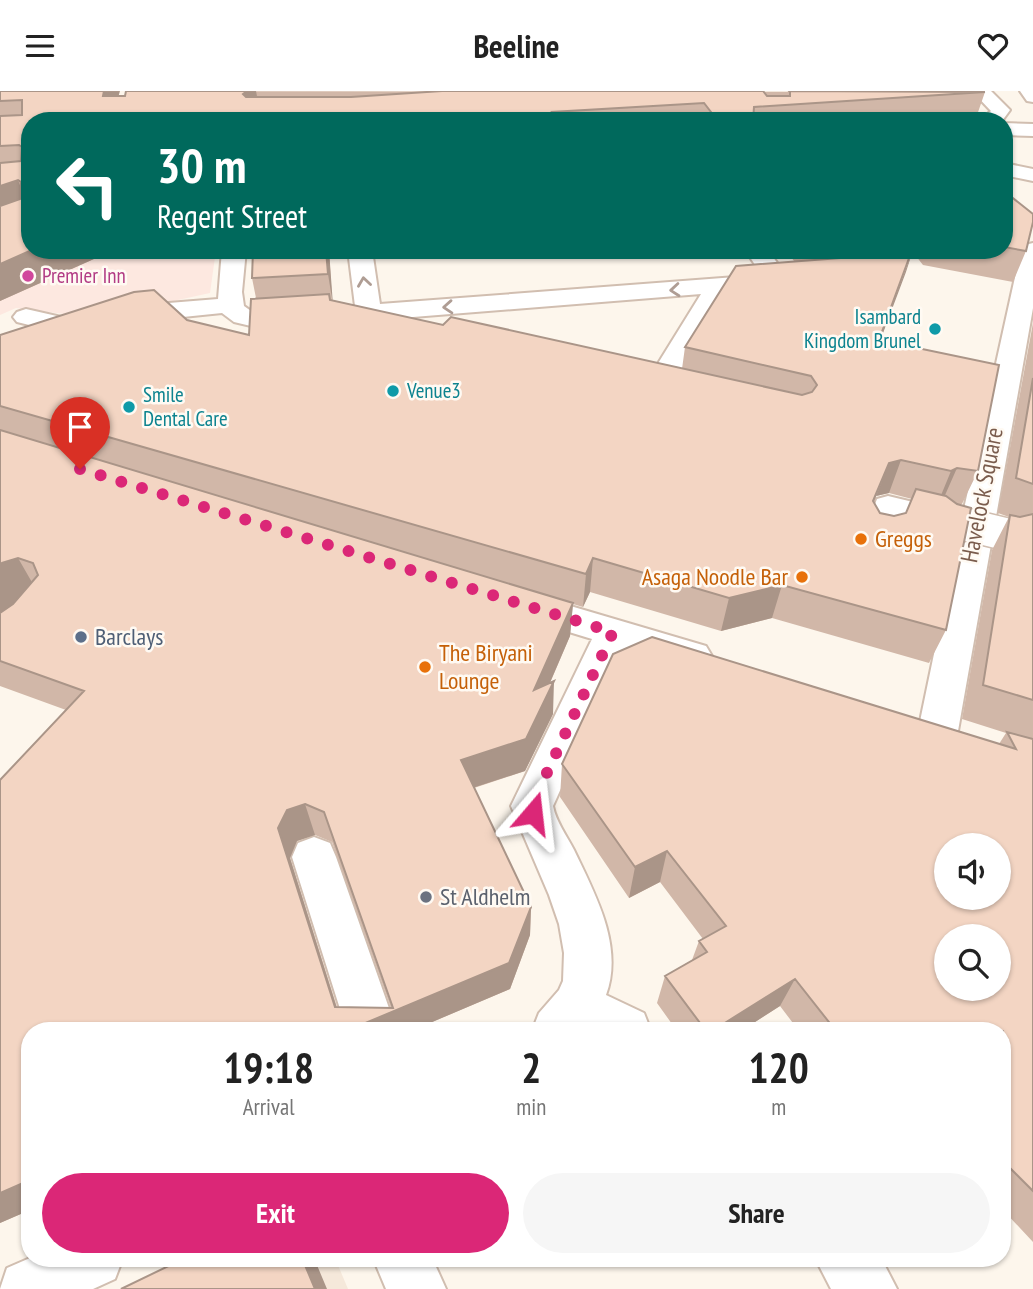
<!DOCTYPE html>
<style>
:root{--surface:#fff;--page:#f6f6f6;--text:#222;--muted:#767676;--accent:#db2777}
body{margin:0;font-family:"PT Sans Narrow",sans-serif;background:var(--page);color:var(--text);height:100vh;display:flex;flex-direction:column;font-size:26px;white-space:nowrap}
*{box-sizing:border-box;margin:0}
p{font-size:23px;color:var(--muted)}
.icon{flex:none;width:38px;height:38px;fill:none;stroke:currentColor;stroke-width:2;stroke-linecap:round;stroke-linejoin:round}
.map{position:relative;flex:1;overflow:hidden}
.drawer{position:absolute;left:21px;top:931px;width:990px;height:245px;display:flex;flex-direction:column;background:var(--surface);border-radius:28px;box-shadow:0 2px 5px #0004}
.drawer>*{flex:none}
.top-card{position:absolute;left:21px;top:21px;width:992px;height:147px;border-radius:28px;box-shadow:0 2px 5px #0004;background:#00695c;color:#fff;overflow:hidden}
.tools{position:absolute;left:934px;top:742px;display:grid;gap:14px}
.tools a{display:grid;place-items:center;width:77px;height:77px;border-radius:50%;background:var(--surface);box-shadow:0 2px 5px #0004;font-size:35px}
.pin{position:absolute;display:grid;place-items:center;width:60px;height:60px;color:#fff;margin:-72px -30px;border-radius:50% 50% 50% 0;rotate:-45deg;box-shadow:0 0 7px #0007}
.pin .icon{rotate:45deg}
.me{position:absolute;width:77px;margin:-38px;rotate:17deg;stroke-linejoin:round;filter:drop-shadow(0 0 5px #0008)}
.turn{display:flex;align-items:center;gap:24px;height:147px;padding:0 21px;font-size:32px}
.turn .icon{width:91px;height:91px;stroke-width:2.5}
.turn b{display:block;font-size:49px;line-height:60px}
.eta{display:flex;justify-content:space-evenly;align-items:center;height:119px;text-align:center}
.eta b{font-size:42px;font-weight:700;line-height:49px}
.button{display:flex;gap:14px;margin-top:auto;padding:14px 21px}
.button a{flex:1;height:80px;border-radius:42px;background:var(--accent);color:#fff;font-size:28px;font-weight:700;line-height:80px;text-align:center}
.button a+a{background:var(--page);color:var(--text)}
header{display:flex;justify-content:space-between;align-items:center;height:91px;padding:0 21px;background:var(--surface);font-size:32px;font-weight:700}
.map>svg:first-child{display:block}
.residential{fill:#f5e8da}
.commercial{fill:#fde8e0}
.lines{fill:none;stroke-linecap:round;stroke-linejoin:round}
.minor-casing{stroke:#d1beb0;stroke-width:4}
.minor{fill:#fff;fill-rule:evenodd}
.minor-bridge-casing{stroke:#d1beb0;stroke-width:35;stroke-linecap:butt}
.minor-bridge{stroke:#fff;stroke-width:32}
.wall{fill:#d1b7a8;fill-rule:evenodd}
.shaded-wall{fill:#aa9588}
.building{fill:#f3d5c3;stroke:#aa9588;stroke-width:2;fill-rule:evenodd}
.oneway{stroke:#af9d94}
.route{stroke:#db2777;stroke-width:12;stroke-dasharray:0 21.6}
.hotel-dot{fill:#d1479c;stroke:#fffaf3;stroke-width:2.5}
.culture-dot{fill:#0f9aa8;stroke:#fffaf3;stroke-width:2.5}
.food-dot{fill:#e8710a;stroke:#fffaf3;stroke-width:2.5}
.service-dot{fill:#5c6f8a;stroke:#fffaf3;stroke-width:2.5}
.worship-dot{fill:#6b7280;stroke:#fffaf3;stroke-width:2.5}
.labels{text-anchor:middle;stroke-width:5;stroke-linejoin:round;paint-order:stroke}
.far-hotel-label{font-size:21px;fill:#b23c85;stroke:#fffaf3;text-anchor:start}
.far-culture-label{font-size:21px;fill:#0d838f;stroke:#fffaf3;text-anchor:start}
.street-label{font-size:24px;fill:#7a5c4d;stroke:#fffaf3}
.food-label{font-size:24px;fill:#c56008;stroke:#fffaf3;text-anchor:start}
.service-label{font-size:24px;fill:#4e5e75;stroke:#fffaf3;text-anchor:start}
.worship-label{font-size:24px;fill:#5b616d;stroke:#fffaf3;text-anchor:start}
</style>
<header><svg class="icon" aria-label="menu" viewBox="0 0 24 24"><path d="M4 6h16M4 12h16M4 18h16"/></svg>Beeline<svg class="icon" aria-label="heart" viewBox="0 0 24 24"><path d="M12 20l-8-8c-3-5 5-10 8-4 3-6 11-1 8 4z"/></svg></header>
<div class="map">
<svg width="1033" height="1198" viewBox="0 0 1033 1198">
<rect width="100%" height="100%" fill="#fdf6ec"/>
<!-- residential -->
<path class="residential" d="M234,1167H335L348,1198H171Z"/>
<!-- commercial -->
<path class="commercial" d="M0,159H216L210,202L96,227L16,217L0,224Z"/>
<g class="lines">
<!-- minor casing -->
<g class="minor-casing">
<path id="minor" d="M972,0H991L1010,19L1002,30H979L991,20Z
M1020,0H1033V11L1027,10Z
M1004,32L1033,33V45L1004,44Z
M1004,72L1033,78V90L1004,84Z
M1033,152V217L958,640L952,651L938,656L924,651L918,640L961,433L947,440L901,428L892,453L880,456L868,453L863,445L877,408L888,405L959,422L962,427L1021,159L1025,154Z
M222,159H246L242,201L244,215L251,220L263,222L355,215L348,159H372L380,213L762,184L745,159H768L790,190L787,195L727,201L675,290L696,295L700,301L696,307L686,309L648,301L644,295L701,203L263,238L234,231L222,222L144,230L70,244L17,231L13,226L17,221L26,218L70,228L144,214L218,208Z
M523,501L706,555L712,565L706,575L693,579L624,558L553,715C556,731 567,745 574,759C595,803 624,855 606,904L644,922L651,940H532L539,922L559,899L563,890L564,862L559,833L549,804L511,715L592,548L510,523L505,514L510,505Z
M314,746L330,752L336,766L397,940H347L292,766L298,752Z
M30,1167H123L115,1188L93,1198H0L7,1177Z
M373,1167H432L446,1198H386Z
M815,1167H881L897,1198H831Z"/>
</g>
<!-- minor -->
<use href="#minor" class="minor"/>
<!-- minor-bridge casing -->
<g class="minor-bridge-casing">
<path id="minor-bridge" d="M947,429L1005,443"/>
</g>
<!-- minor-bridge -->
<use href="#minor-bridge" class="minor-bridge"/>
</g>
<!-- wall -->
<path class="wall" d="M0,0L125,5L126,0L985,1L976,27L942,30H30V159H114L0,210Z
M1004,100L1026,160L1013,191L923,174L912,160L880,249L978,380L962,413H956L946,539L929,572L772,527L721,540L590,501L583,516L573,513L570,545L550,592L553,623L525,680L474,697L531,816L530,844L510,898L411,940H30V1119L0,1132V689L66,619L0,595V244L187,229L249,244L256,207L252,187L329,159L332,209L443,234L682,278L685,256L794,170L786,159H1004ZM889,402L912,408L906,422L894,425L880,422L874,412L876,405ZM315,744L332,751L391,917L337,916L290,767L297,750Z
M1033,232V1151L1003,1119V940H799L780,915L741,940H677L657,912L665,885L692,869L699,850L703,848L660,791L629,807L560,706L562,673L999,653L1006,642L962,628L992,459L1009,426L998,422Z"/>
<!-- shaded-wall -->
<path class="shaded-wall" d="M104,0H120L111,30L103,5Z
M247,0H256L260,21L243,3Z
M18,89L29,119L0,130V95Z
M32,159H114L0,210V173Z
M326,159H329L333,214L328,183Z
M913,159L906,181L868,282L879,249Z
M901,369L889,402L876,405L861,444L889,372Z
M957,377L942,411L937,414L951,380Z
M18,467L37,500L0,525V474L2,472Z
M593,467L590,501L583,516L586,483Z
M782,494L772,527L721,540L729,507Z
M573,512L570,545L533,631L534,599Z
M554,590L553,623L525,680L463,700L461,669Z
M305,713L315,744L297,750L290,767L344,940L335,916L278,737L287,719Z
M667,760L660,791L629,807L635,776Z
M531,816L530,844L510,898L411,940H352L351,938L509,872Z
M795,888L780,915L741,940H712Z
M30,1089V1119L0,1132V1102Z
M302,1167H314L327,1198H315Z"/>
<!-- building -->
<path class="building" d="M0,0H104L103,5H125L126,0H247L243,3L246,6H351L442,0H763L767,5H790V1L789,0L985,1L754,16L753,30H718L704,12L552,21L556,28L526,30H30V159H32L0,173V115L20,108L21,91L18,89L0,95V72L21,70L22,56L19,54L0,55V25L22,24V9L0,10Z
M1004,100L1033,123V131L1026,160L1004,156Z
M253,159H326L328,183L252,187Z
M903,159H912L879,249L999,274L978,380L957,377L951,380L901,369L889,372L873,410L880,422L894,425L906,422L916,398L946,405L957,413L971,417L946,539L782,494L729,507L593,467L586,483L0,315V244L134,201L154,199L187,229L249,244L251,208L329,203L330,209L443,234L451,226L802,304L812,301L817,294L811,285L685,256L736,175L893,163L902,160Z
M1033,287V393L1016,387Z
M0,339L573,512L534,599L554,590L526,648L461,669L531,816L509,872L351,938L352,940H30V1089L0,1102V689L84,600L0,570V522L13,513L38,484L33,472L18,467L2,472L0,474ZM305,713L324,721L393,917L335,916L278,737L287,719Z
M1033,423V609L983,594L1010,424L1020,426Z
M652,546L1016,658L1007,641L1033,648V1100L1003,1070L1006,1015L1003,1014V940H836L795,888L712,940H706L665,885L707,861L699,850L726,835L667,760L635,776L562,673L613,563ZM947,754H999V807H947ZM947,845H999V898H947Z
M185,1167H302L315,1198H121Z"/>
<!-- one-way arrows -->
<defs><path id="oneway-chevron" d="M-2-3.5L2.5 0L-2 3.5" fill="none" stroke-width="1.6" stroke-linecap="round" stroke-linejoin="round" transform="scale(1.75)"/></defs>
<g class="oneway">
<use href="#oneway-chevron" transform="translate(364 191) rotate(-98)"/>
<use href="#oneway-chevron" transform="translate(675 199) rotate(175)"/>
<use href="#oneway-chevron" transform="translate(448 216) rotate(176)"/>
</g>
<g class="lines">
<!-- route -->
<path class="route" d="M80,378L613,541L536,705L533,722"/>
</g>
<!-- markers -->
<circle class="hotel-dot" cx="28" cy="185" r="7"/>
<g class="culture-dot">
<circle cx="935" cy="238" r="7"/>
<circle cx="393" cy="300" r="7"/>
<circle cx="129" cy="316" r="7"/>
</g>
<g class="food-dot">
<circle cx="861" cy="448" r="7"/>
<circle cx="802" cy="486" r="7"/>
<circle cx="425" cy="576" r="7"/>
</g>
<circle class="service-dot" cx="81" cy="546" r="7"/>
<circle class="worship-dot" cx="426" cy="806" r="7"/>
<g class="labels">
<!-- far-hotel labels -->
<g class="far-hotel-label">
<text x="42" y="192">Premier Inn</text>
</g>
<!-- far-culture labels -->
<g class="far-culture-label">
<text x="921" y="233" text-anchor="end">Isambard<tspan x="921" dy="24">Kingdom Brunel</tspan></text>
<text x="407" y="307">Venue3</text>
<text x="143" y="311">Smile<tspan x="143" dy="24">Dental Care</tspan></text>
</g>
<!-- street labels -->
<g class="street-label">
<text transform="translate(982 404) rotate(-79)" y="8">Havelock Square</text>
</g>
<!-- food labels -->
<g class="food-label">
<text x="875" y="456">Greggs</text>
<text x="788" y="494" text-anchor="end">Asaga Noodle Bar</text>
<text x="439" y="570">The Biryani<tspan x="439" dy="28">Lounge</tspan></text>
</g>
<!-- service labels -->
<g class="service-label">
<text x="95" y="554">Barclays</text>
</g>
<!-- worship labels -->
<g class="worship-label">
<text x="440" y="814">St Aldhelm</text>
</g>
</g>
</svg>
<div class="tools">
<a><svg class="icon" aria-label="sound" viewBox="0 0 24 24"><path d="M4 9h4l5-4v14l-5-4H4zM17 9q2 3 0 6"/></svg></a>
<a><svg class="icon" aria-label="search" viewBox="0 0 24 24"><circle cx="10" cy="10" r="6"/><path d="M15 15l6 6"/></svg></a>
</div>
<div class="pin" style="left:80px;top:378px;background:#d93025"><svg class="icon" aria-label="arrive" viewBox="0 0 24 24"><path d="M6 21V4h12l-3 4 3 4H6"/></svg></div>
<svg class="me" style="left:533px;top:722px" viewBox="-20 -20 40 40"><path d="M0-17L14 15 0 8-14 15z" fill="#db2777" stroke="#fff" stroke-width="4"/></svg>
<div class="top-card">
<div class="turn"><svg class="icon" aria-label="left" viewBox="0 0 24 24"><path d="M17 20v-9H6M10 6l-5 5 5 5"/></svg><div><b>30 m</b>Regent Street</div></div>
</div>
<section class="drawer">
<div class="eta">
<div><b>19:18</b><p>Arrival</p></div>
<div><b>2</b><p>min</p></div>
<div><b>120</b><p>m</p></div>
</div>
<div class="button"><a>Exit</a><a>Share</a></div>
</section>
</div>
